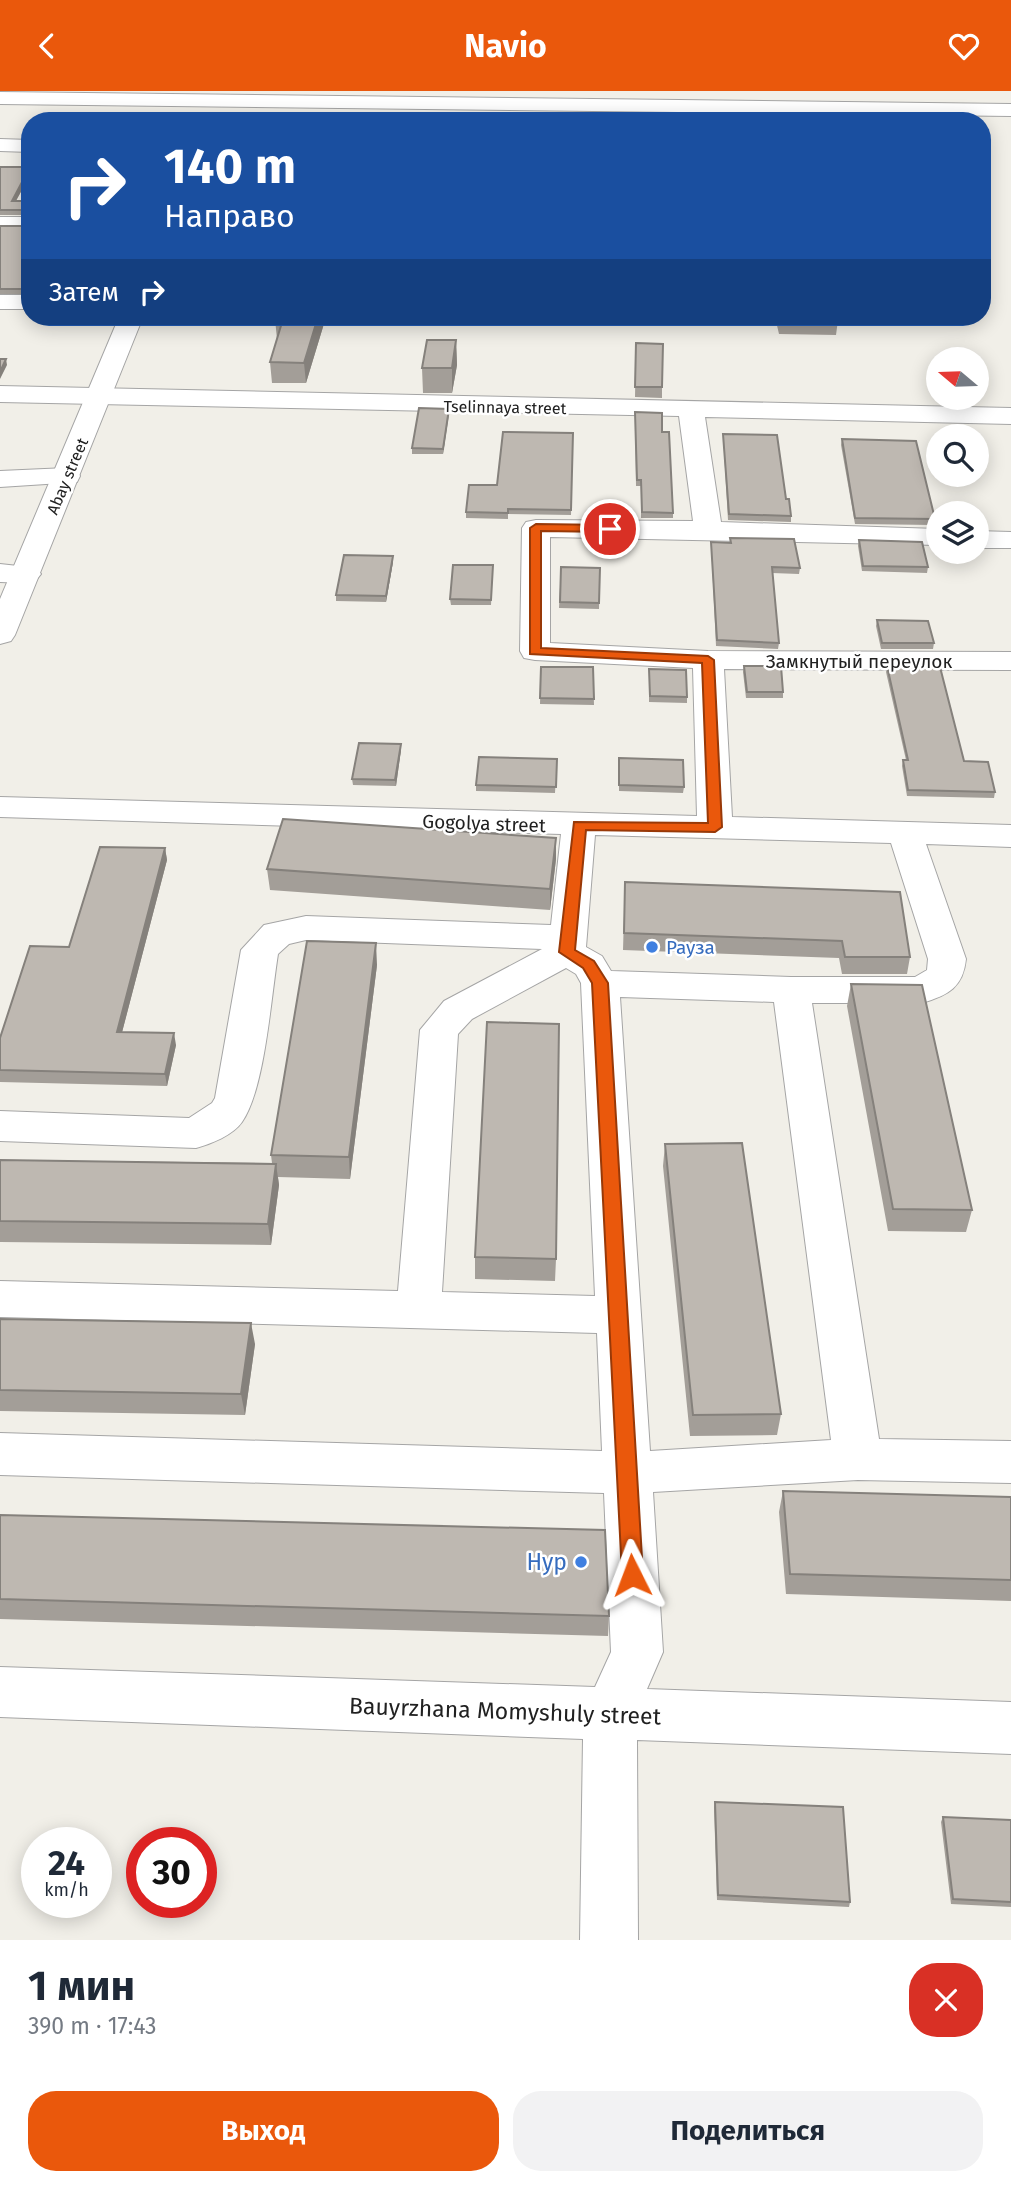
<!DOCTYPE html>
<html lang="ru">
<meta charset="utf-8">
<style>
:root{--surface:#fff;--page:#f2f2f3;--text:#1f2937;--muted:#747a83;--accent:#ea580c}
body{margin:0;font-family:"Fira Sans",sans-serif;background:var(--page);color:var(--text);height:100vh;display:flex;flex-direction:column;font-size:26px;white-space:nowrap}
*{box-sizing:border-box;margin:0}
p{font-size:23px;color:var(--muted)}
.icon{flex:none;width:38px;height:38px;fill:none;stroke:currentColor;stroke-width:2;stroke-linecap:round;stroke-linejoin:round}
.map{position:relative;height:1849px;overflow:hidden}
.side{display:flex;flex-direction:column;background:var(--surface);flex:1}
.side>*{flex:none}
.banner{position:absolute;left:21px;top:21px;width:970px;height:214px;border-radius:28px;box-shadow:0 4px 18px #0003;background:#1a4fa0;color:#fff;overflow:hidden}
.needle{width:46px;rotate:289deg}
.tools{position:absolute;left:926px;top:256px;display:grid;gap:14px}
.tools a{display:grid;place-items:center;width:63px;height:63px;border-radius:50%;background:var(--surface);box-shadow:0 4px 18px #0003;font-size:35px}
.speed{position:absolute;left:21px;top:1736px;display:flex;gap:14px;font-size:35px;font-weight:700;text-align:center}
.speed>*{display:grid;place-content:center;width:91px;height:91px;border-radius:50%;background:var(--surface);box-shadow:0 4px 18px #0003;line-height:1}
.speed small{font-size:18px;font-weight:400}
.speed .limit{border:10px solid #d22;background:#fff;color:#111}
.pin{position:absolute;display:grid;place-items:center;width:60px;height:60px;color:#fff;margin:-30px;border:4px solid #fff;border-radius:50%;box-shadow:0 2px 7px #0007}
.me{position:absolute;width:77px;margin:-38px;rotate:357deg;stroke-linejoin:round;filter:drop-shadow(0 0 5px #0008)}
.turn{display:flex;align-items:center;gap:24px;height:147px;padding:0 28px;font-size:32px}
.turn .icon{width:91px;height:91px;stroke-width:2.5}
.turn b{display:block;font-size:49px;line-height:60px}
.then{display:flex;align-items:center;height:66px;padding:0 28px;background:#0003;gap:14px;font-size:26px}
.round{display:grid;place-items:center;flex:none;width:74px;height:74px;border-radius:28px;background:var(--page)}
.head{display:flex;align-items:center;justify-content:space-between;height:119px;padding:0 28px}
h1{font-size:42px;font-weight:700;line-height:52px}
.button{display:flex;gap:14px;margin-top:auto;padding:14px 28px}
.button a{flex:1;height:80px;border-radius:28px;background:var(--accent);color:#fff;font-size:28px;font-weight:700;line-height:80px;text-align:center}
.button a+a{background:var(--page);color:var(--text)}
header{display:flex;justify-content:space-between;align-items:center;height:91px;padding:0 28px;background:var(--accent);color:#fff;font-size:32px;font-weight:700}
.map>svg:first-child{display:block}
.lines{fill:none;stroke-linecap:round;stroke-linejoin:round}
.minor-casing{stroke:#a5a5a5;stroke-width:2}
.tertiary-casing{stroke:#a5a5a5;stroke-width:2}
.minor{fill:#fff;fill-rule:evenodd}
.tertiary{fill:#fff;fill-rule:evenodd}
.wall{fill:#a39e98}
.shaded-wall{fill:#85817c}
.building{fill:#beb8b1;stroke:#85817c;stroke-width:2}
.route{fill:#ea580c;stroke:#983908;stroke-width:2}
.shop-dot{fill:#3f7fe0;stroke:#fff;stroke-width:2.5}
.labels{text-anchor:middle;stroke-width:5;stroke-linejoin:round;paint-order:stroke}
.far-street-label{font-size:16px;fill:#212121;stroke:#fff}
.street-label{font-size:19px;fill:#212121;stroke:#fff}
.shop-label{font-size:19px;fill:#366cbe;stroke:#fff;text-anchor:start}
.near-shop-label{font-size:23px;fill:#366cbe;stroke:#fff;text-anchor:end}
.near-street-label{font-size:23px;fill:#212121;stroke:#fff}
</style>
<header><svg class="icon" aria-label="back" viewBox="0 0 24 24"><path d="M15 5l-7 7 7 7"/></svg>Navio<svg class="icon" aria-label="heart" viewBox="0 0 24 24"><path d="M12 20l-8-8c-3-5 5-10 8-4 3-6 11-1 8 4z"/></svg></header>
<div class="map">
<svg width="1011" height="1849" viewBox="0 0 1011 1849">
<rect width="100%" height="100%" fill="#f1efe8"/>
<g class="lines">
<!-- minor casing -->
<g class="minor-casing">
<path id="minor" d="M0,48L30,49V61L0,60Z
M0,126H30V138H0Z
M0,204H30V218H0Z
M0,295L1011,317V333L705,326L721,431L938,438V454L550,446V552L708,560L1011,561V579L724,578L732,726L1011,734V756L926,753L966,868C963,896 949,904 922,912H812L879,1348L1011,1350V1392L858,1389L653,1401L663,1561L647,1598L1011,1611V1663L637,1649L638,1849H580L583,1648L0,1626V1576L595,1596L611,1561L604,1402L0,1384V1342L602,1360L597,1242L0,1226V1190L398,1200L420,939L444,910L542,858L306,849L289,853L278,863C271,906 265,998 242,1031C233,1044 211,1053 196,1057L0,1050V1020L189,1027L212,1012L215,1007L241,859L264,834L306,825L551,834L561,743L0,726V706L697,725L693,577L535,569L524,567L520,560L522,437L526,431L536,429L693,430L679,325L0,311ZM595,744L891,752L928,868L927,879L915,886H791L611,880L602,865L586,856ZM566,877L576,883L581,892L595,1205L442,1201L458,943L472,928ZM620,906L774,911L831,1349L650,1360Z
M67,377L77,379L80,385L77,391L0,396V380Z
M976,440L1011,441V457H976Z
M0,473L36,477L41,483L36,489L26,492L0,491Z"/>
</g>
<!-- tertiary casing -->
<g class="tertiary-casing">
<path id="tertiary" d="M0,1L1011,13V25L0,13Z
M119,226H143L15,544L11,550L0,553V508Z"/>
</g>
<!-- minor -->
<use href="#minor" class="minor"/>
<!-- tertiary -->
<use href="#tertiary" class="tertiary"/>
</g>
<!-- wall -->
<path class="wall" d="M0,76H30V84L16,110H30V124H0Z
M0,135H30V203H0Z
M326,226L306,292H272L270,271L277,248L275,228Z
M775,226H837L838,229L836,244L779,243Z
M456,249L457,274L452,302H423L422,277Z
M636,252L662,296V307L635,306Z
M449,318L443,363H412V357Z
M635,327L662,341L673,422V427H641V395H636Z
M573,342L571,424L508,423V428L466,427V421L497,394Z
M723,343L786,408L791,425V431L728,429Z
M842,348L935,428L934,434L855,433L841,354Z
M730,447L800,477L799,483L772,482L779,552L778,558L716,555L711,451L730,452Z
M859,449L928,476L927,482L862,480L858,455Z
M393,465V471L386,511L336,510V504Z
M493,474L491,514H451L450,508Z
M561,476L600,477L599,518L559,517Z
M877,529L934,552L933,558H881L876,535Z
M744,575L783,601V607H746L743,581Z
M887,575L964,670L995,701L994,707L907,705L902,675L903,669H906L886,581Z
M541,576H593L594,614L540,613Z
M649,583L687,606V612L649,611Z
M401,653V659L396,695L353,694L352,688Z
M619,667L684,696L683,702L619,700Z
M557,668L555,702L476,700V694Z
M165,757L167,769L122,941L176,954L167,995L0,991V947L69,856Z
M556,768L550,819L270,799L267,778Z
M625,791L910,866L907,883H842L839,867L623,859Z
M377,874L350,1088L278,1086L279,1094L271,1154L0,1151V1069L272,1072L271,1064Z
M851,893L972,1119L966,1141L888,1140L847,915Z
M665,1053L781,1323L777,1344L690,1345L663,1075Z
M475,1166L556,1168L555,1190L475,1188Z
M0,1228L255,1253L245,1324L0,1320Z
M783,1400L1011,1406V1510L786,1503L779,1421Z
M0,1424L609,1525L608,1545L0,1528Z
M715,1711L850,1811L849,1816L717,1809L714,1716Z
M943,1726L1011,1729V1816L951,1813L941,1731Z"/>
<!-- shaded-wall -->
<path class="shaded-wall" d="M30,78V84L13,115L12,110Z
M318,226H326L306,292L304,272Z
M456,249L457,274L452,302V277Z
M6,268L7,274L0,288V281Z
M449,318V323L443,363V358Z
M393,465V471L386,511V505Z
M401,653V659L396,695L395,689Z
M556,747V768L550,819V798Z
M165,757L167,769L119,953L117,941Z
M376,852L377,874L350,1088L349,1066Z
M174,942L176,954L167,995L165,983Z
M276,1073L279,1094L271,1154L268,1133Z
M251,1232L255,1253L245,1324L241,1303Z"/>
<!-- building -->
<path class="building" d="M0,76H30L12,110H30V119H0Z
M0,135H30V198H0Z
M275,226H318L304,272L270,271L283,228H275Z
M780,226H837L838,229H781Z
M427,249H456L452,277H422Z
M636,252L663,253L662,296H635Z
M0,268H6L0,281Z
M419,317L449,318L443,358L412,357Z
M635,321L662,322V341H669L673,422L642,421L641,389H637Z
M503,341L573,342L571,419L508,418V422L466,421L469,394H497Z
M723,343L777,344L786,408H789L791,425L729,423Z
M842,348L916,350L935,428L855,427Z
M730,447L794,448L800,477L772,476L779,552L717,549L711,451L731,452Z
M859,449L922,451L928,476L863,475Z
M344,464L393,465L386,505L336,504Z
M453,474H493L491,509L450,508Z
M561,476L600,477L599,512L560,511Z
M877,529L928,530L934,552H882Z
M744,575H781L783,601H747Z
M887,575L940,576L964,670L988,671L995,701L908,699L903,669H908Z
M541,576H593L594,608L540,607Z
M649,578L686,579L687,606L650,605Z
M359,652L401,653L395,689L352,688Z
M479,666L557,668L556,696L476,694Z
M619,667L683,669L684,696L619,694Z
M283,728L556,747L550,798L267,778Z
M100,756L165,757L117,941L174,942L165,983L0,979V947L30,855L69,856Z
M625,791L900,801L910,866H845L842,850L624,842Z
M307,850L376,852L349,1066L271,1064Z
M851,893L922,894L972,1119L893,1118Z
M487,931L559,933L556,1168L475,1166Z
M742,1052L781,1323L693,1324L665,1053Z
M0,1069L276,1073L268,1133L0,1130Z
M0,1228L251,1232L241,1303L0,1299Z
M783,1400L1011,1406V1489L790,1483Z
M0,1424L605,1439L609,1525L0,1508Z
M715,1711L843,1716L850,1811L718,1804Z
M943,1726L1011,1729V1811L953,1808Z"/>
<!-- route -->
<path class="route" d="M536,433L610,434L615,438L610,441L541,440V557L708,565L714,569L722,736L715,741L586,739L575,859L594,870L608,892L643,1484L640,1491L632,1494L625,1491L622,1484L592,892L583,877L559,861L574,731L708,732L702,572L530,563V437Z"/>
<!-- markers -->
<g class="shop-dot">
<circle cx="652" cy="856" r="7"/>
<circle cx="581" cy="1471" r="7"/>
</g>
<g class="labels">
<!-- far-street labels -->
<g class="far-street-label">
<text transform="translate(505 316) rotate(1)" y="6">Tselinnaya street</text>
<text transform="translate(67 385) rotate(-67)" y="6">Abay street</text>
</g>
<!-- street labels -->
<g class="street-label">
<text x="859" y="577">Замкнутый переулок</text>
<text transform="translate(484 732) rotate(2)" y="7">Gogolya street</text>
</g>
<!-- shop labels -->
<g class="shop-label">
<text x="666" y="863">Рауза</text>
</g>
<!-- near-shop labels -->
<g class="near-shop-label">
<text x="567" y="1479">Нур</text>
</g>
<!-- near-street labels -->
<g class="near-street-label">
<text transform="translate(505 1620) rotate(2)" y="8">Bauyrzhana Momyshuly street</text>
</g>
</g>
</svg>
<div class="tools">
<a><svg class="needle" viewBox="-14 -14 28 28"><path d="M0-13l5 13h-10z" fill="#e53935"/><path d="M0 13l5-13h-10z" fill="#747a83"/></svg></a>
<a><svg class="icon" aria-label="search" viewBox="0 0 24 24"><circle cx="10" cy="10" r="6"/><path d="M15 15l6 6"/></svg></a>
<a><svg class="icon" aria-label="layers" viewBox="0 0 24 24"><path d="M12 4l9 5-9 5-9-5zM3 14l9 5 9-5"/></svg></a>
</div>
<div class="speed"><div>24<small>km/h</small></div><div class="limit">30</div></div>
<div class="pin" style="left:610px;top:438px;background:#d93025"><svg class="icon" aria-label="arrive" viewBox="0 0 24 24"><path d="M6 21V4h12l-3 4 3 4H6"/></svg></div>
<svg class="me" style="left:632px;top:1484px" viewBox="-20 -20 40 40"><path d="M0-17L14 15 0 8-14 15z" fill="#ea580c" stroke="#fff" stroke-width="4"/></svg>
<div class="banner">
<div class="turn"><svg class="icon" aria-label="right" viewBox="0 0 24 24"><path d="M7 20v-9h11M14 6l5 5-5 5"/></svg><div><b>140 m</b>Направо</div></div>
<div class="then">Затем<svg class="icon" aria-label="right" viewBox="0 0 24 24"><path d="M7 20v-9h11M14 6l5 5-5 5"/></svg></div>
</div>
</div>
<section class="side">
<div class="head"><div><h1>1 мин</h1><p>390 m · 17:43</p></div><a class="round" style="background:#d93025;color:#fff"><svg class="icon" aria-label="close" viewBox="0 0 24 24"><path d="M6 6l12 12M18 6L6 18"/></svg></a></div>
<div class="button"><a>Выход</a><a>Поделиться</a></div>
</section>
